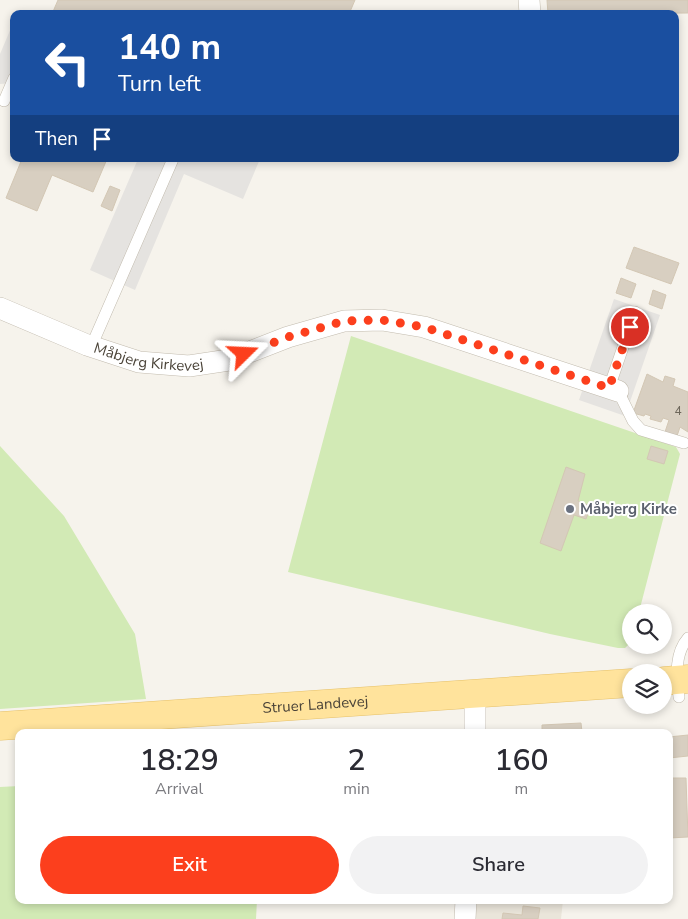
<!DOCTYPE html>
<meta charset="utf-8">
<style>
:root{--surface:#fff;--page:#f2f2f3;--text:#2b2b33;--muted:#7c7c81;--accent:#fc3f1d}
body{margin:0;font-family:"Nunito Sans",sans-serif;background:var(--page);color:var(--text);height:100vh;display:flex;flex-direction:column;font-size:19px;white-space:nowrap}
*{box-sizing:border-box;margin:0}
p{font-size:16px;color:var(--muted)}
.icon{flex:none;width:28px;height:28px;fill:none;stroke:currentColor;stroke-width:2;stroke-linecap:round;stroke-linejoin:round}
.map{position:relative;flex:1;overflow:hidden}
.panel{position:absolute;left:15px;top:729px;width:658px;height:175px;display:flex;flex-direction:column;background:var(--surface);border-radius:10px;box-shadow:0 2px 8px #0003}
.panel>*{flex:none}
.top-card{position:absolute;left:10px;top:10px;width:669px;height:152px;border-radius:10px;box-shadow:0 2px 8px #0003;background:#1a4fa0;color:#fff;overflow:hidden}
.tools{position:absolute;left:622px;top:604px;display:grid;gap:10px}
.tools a{display:grid;place-items:center;width:50px;height:50px;border-radius:50%;background:var(--surface);box-shadow:0 2px 8px #0003;font-size:25px}
.pin{position:absolute;display:grid;place-items:center;width:42px;height:42px;color:#fff;margin:-21px;border:2px solid #fff;border-radius:50%;box-shadow:0 1px 5px #0007}
.me{position:absolute;width:55px;margin:-28px;rotate:69deg;stroke-linejoin:round;filter:drop-shadow(0 0 4px #0008)}
.turn{display:flex;align-items:center;gap:18px;height:105px;padding:0 25px;font-size:22px}
.turn .icon{width:65px;height:65px;stroke-width:2.5}
.turn b{display:block;font-size:35px;line-height:42px}
.then{display:flex;align-items:center;height:48px;padding:0 25px;background:#0003;gap:10px;font-size:19px}
.eta{display:flex;justify-content:space-evenly;align-items:center;height:85px;text-align:center}
.eta b{font-size:30px;font-weight:600;line-height:35px}
.button{display:flex;gap:10px;margin-top:auto;padding:10px 25px}
.button a{flex:1;height:58px;border-radius:30px;background:var(--accent);color:#fff;font-size:20px;font-weight:600;line-height:58px;text-align:center}
.button a+a{background:var(--page);color:var(--text)}
.map>svg:first-child{display:block}
.residential{fill:#eae5da}
.green{fill:#d2eab5}
.parking{fill:#e5e3e0}
.building{fill:#d8cfc1;stroke:#d3c7b4}
.lines{fill:none;stroke-linecap:round;stroke-linejoin:round}
.lane-casing{stroke:#c2bbae;stroke-width:12}
.street-casing{stroke:#c2bbae;stroke-width:22}
.primary-casing{stroke:#e6c16a;stroke-width:29}
.lane{stroke:#fff;stroke-width:11}
.street{stroke:#fff;stroke-width:21}
.primary{stroke:#ffe39c;stroke-width:28}
.route{stroke:#fc3f1d;stroke-width:9;stroke-dasharray:0 16.2}
.worship-dot{fill:#6b7280;stroke:#fff;stroke-width:2}
.labels{text-anchor:middle;stroke-width:4;stroke-linejoin:round;paint-order:stroke}
.number-label{font-size:12px;fill:#6e675b}
.street-label{font-size:15px;fill:#4b4439;stroke:#fff}
.worship-label{font-size:15px;font-weight:bold;fill:#5b616d;stroke:#fff;text-anchor:start}
</style>
<div class="map">
<svg width="688" height="919" viewBox="0 0 688 919">
<rect width="100%" height="100%" fill="#f6f3ec"/>
<!-- residential -->
<path class="residential" d="M476,900H563L561,919H476Z"/>
<!-- green -->
<path class="green" d="M351,336L676,447L680,454L639,612H631V642L625,648H618L550,634L288,572Z
M0,446L64,516L135,634L146,699L0,709Z
M19,786V900H257L256,919H0V787Z"/>
<!-- parking -->
<path class="parking" d="M14,21V83L0,84V54Z
M138,159H260L243,199L184,174L135,290L90,270Z
M614,299L660,315L625,416L579,400Z"/>
<!-- building -->
<path class="building" d="M58,0H355L349,14H52Z
M547,0H688V13L548,14Z
M22,159H107L93,192L52,175L37,211L6,198Z
M110,186L120,190L112,211L101,206Z
M634,247L679,263L671,284L626,268Z
M621,278L636,284L631,298L616,293Z
M653,290L666,295L662,309L649,304Z
M647,374L663,382L665,376L675,379L673,386L688,392V432L680,427L677,436L665,432L669,420L663,418L661,422L650,419L651,416L645,414L644,416L633,413Z
M651,446L668,451L664,464L647,459Z
M566,467L585,474L578,501L591,506L586,519L574,515L561,551L540,543Z
M581,723L582,732H542V725Z
M688,735V756L669,758V737Z
M669,778H686L688,837L669,838Z
M523,906L540,908L538,919H502L503,913L522,915Z"/>
<g class="lines">
<!-- lane casing -->
<g class="lane-casing">
<path id="lane" d="M4,101L14,78
M91,347L173,159
M609,388L635,312
M618,391L633,421L641,430L684,443
M679,697C677,676 674,654 688,638"/>
</g>
<!-- street casing -->
<g class="street-casing">
<g id="street">
<path d="M529,0L530,14"/>
<path id="s1" d="M0,308L87,345L139,362L189,366L229,360L288,337L344,321L382,320L424,327L618,391"/>
<path d="M475,694V732"/>
<path d="M465,919L466,900"/>
</g>
</g>
<!-- primary casing -->
<g class="primary-casing">
<g id="primary">
<path d="M664,681L688,679"/>
<path id="s2" d="M0,726L631,683"/>
</g>
</g>
<!-- lane -->
<use href="#lane" class="lane"/>
<!-- street -->
<use href="#street" class="street"/>
<!-- primary -->
<use href="#primary" class="primary"/>
</g>
<g class="lines">
<!-- route -->
<path class="route" d="M244,354L288,337L344,321L382,320L424,327L609,388L630,327"/>
</g>
<!-- markers -->
<circle class="worship-dot" cx="570" cy="509" r="5"/>
<g class="labels">
<!-- number labels -->
<g class="number-label">
<text x="678" y="415">4</text>
</g>
<!-- street labels -->
<g class="street-label">
<text dy="5" stroke="none"><textPath href="#s1" startOffset="158">Måbjerg Kirkevej</textPath></text>
<text dy="5" stroke="none"><textPath href="#s2" startOffset="316">Struer Landevej</textPath></text>
</g>
<!-- worship labels -->
<g class="worship-label">
<text x="580" y="514">Måbjerg Kirke</text>
</g>
</g>
</svg>
<div class="tools">
<a><svg class="icon" aria-label="search" viewBox="0 0 24 24"><circle cx="10" cy="10" r="6"/><path d="M15 15l6 6"/></svg></a>
<a><svg class="icon" aria-label="layers" viewBox="0 0 24 24"><path d="M12 4l9 5-9 5-9-5zM3 14l9 5 9-5"/></svg></a>
</div>
<div class="pin" style="left:630px;top:327px;background:#d93025"><svg class="icon" aria-label="arrive" viewBox="0 0 24 24"><path d="M6 21V4h12l-3 4 3 4H6"/></svg></div>
<svg class="me" style="left:244px;top:354px" viewBox="-20 -20 40 40"><path d="M0-17L14 15 0 8-14 15z" fill="#fc3f1d" stroke="#fff" stroke-width="4"/></svg>
<div class="top-card">
<div class="turn"><svg class="icon" aria-label="left" viewBox="0 0 24 24"><path d="M17 20v-9H6M10 6l-5 5 5 5"/></svg><div><b>140 m</b>Turn left</div></div>
<div class="then">Then<svg class="icon" aria-label="arrive" viewBox="0 0 24 24"><path d="M6 21V4h12l-3 4 3 4H6"/></svg></div>
</div>
<section class="panel">
<div class="eta">
<div><b>18:29</b><p>Arrival</p></div>
<div><b>2</b><p>min</p></div>
<div><b>160</b><p>m</p></div>
</div>
<div class="button"><a>Exit</a><a>Share</a></div>
</section>
</div>
